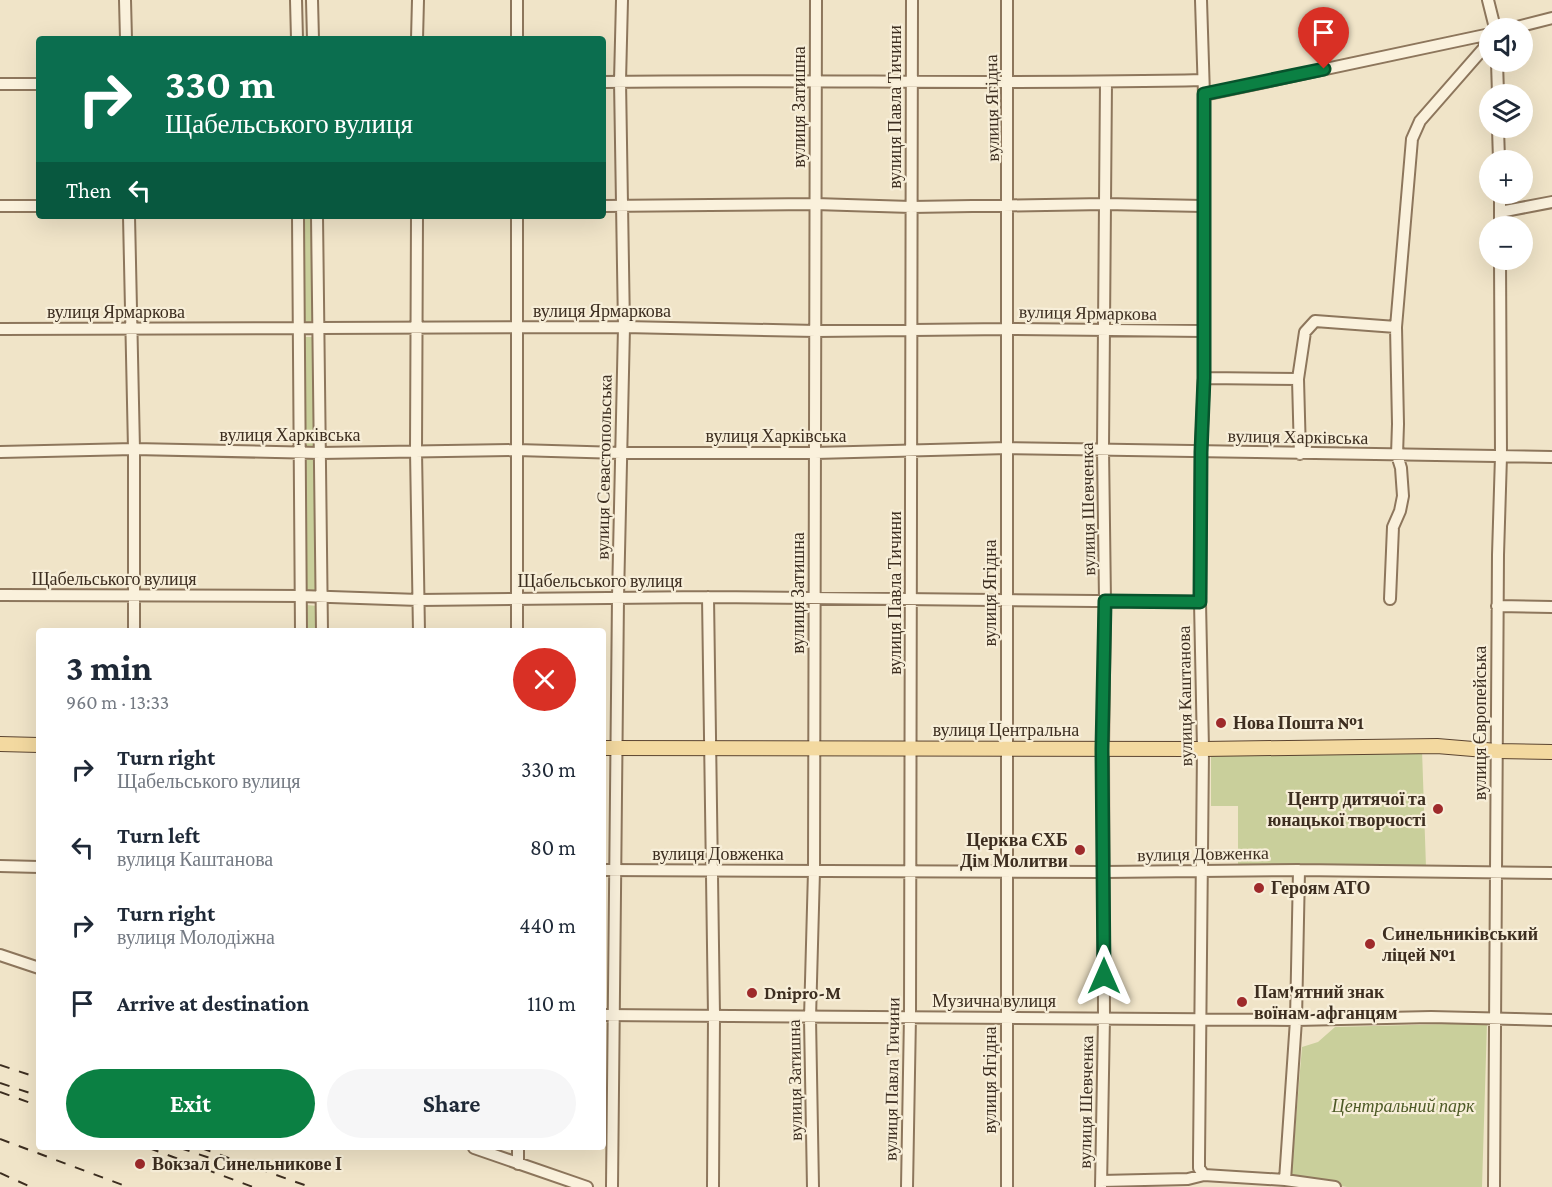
<!DOCTYPE html>
<meta charset="utf-8">
<style>
:root{--surface:#fff;--page:#f6f6f7;--text:#1f2937;--muted:#747a83;--accent:#0b8043}
body{margin:0;font-family:"Crimson Pro",serif;background:var(--page);color:var(--text);height:100vh;display:flex;flex-direction:column;font-size:22px;white-space:nowrap}
*{box-sizing:border-box;margin:0}
p{font-size:20px;color:var(--muted)}
.icon{flex:none;width:33px;height:33px;fill:none;stroke:currentColor;stroke-width:2;stroke-linecap:round;stroke-linejoin:round}
.map{position:relative;flex:1;overflow:hidden}
.details{position:absolute;left:36px;top:628px;width:570px;height:522px;display:flex;flex-direction:column;background:var(--surface);border-radius:6px;box-shadow:0 6px 24px #0002}
.details>*{flex:none}
.hud{position:absolute;left:36px;top:36px;width:570px;height:183px;border-radius:6px;box-shadow:0 6px 24px #0002;background:#0b6e4f;color:#fff;overflow:hidden}
.buttons{position:absolute;left:1479px;top:18px;display:grid;gap:12px}
.buttons a{display:grid;place-items:center;width:54px;height:54px;border-radius:50%;background:var(--surface);box-shadow:0 6px 24px #0002;font-size:30px}
.pin{position:absolute;display:grid;place-items:center;width:51px;height:51px;color:#fff;margin:-62px -26px;border-radius:50% 50% 50% 0;rotate:-45deg;box-shadow:0 0 6px #0007}
.pin .icon{rotate:45deg}
.me{position:absolute;width:66px;margin:-33px;rotate:0deg;stroke-linejoin:round;filter:drop-shadow(0 0 4px #0008)}
.turn{display:flex;align-items:center;gap:21px;height:126px;padding:0 30px;font-size:27px}
.turn .icon{width:78px;height:78px;stroke-width:2.5}
.turn b{display:block;font-size:42px;line-height:51px}
.then{display:flex;align-items:center;height:57px;padding:0 30px;background:#0003;gap:12px;font-size:22px}
.round{display:grid;place-items:center;flex:none;width:63px;height:63px;border-radius:32px;background:var(--page)}
.head{display:flex;align-items:center;justify-content:space-between;height:102px;padding:0 30px}
h1{font-size:36px;font-weight:700;line-height:45px}
.primary-button{display:flex;gap:12px;margin-top:auto;padding:12px 30px}
.primary-button a{flex:1;height:69px;border-radius:36px;background:var(--accent);color:#fff;font-size:24px;font-weight:700;line-height:69px;text-align:center}
.primary-button a+a{background:var(--page);color:var(--text)}
ul{padding:0;list-style:none}
li{display:flex;align-items:center;gap:18px;height:78px;padding:0 30px}
li div{flex:1}
li b{display:block;font-size:22px}
li em{font-style:normal}
.map>svg:first-child{display:block}
.green{fill:#c9cf9b}
.lines{fill:none;stroke-linecap:round;stroke-linejoin:round}
.minor-casing{stroke:#8d765c;stroke-width:14}
.major-casing{stroke:#5b4430;stroke-width:16}
.minor{stroke:#faf1dc;stroke-width:10}
.major{stroke:#f3d9a0;stroke-width:14}
.rail{stroke:#3d2e20;stroke-width:2;stroke-dasharray:10 10;stroke-linecap:butt}
.route-casing{stroke:#07532c;stroke-width:15}
.route{stroke:#0b8043;stroke-width:10}
.poi-dot{fill:#9e2a2b;stroke:#f7eed8;stroke-width:2}
.labels{text-anchor:middle;stroke-width:4.5;stroke-linejoin:round;paint-order:stroke}
.street-label{font-size:18px;fill:#3d2e20;stroke:#f7eed8}
.poi-label{font-size:18px;font-weight:bold;fill:#3d2e20;stroke:#f7eed8;text-anchor:start}
.park-label{font-size:18px;font-style:italic;fill:#4d5a26;stroke:#f7eed8}
</style>
<div class="map">
<svg width="1552" height="1187" viewBox="0 0 1552 1187">
<rect width="100%" height="100%" fill="#f0e4c8"/>
<!-- green -->
<path class="green" d="M304,216H313L314,323H304Z
M305,337H315L316,447H306Z
M306,459H317V592H306Z
M307,605L317,606L318,631H308Z
M1422,750L1426,867H1238V806H1211V751Z
M1487,1023L1482,1187H1347L1291,1179L1302,1047L1318,1042L1335,1027Z"/>
<g class="lines">
<!-- minor casing -->
<g class="minor-casing">
<path id="minor" d="M125,0L126,39
M296,0L297,39
M312,0L313,39
M1201,0L1204,95V378L1201,452L1200,602L1203,749L1199,1159V1168L1204,1175
M1488,0L1495,28
M1513,28L1552,18
M417,39L418,0
M517,39V0
M1497,62L1498,94
M603,82C803,79 1003,85 1203,80
M0,84H39
M1204,95L1490,34
M1498,128L1499,160
M1500,194V226
M0,206H39
M603,206L815,204L911,207L1105,204L1203,206
M1500,212L1552,202
M129,216L134,449V632
M298,216L301,632
M317,216L322,632
M417,216L416,451L419,632
M517,216V632
M0,329L624,327L816,331L1008,329L1204,331
M1204,378L1298,379
M0,452L134,449L320,453L517,450L621,453H815L1008,448L1552,457
M1300,454L1298,379L1305,332L1315,321L1396,327
M0,595L301,596L419,600L708,597L1200,602
M708,597L714,1015L713,1187
M1390,599L1393,527L1400,511L1403,496L1401,468L1397,455L1398,424L1396,327L1412,139L1420,121L1490,41
M1497,606L1552,607
M0,866L39,867
M603,870L1104,872L1299,870L1552,873
M0,955L39,968
M603,1015L1296,1020L1431,1017L1552,1020
M474,1148L587,1187
M518,1164V1148
M1285,1180L1296,1020L1299,870
M1101,1181L1188,1179L1204,1175L1285,1180L1335,1187
M612,1187L618,598L624,327L620,81L622,0
M813,1187L810,1018L814,871L816,0
M907,1187L910,1016L912,0
M1007,1187C1006,791 1008,396 1007,0
M1101,1187L1104,1017L1103,749L1105,601L1103,448L1106,82
M1494,1187L1498,555L1501,456L1500,260"/>
</g>
<!-- major casing -->
<g class="major-casing">
<path id="major" d="M0,744L39,745
M603,748L1203,749L1437,746L1497,751L1552,752"/>
</g>
<!-- minor -->
<use href="#minor" class="minor"/>
<!-- major -->
<use href="#major" class="major"/>
<!-- rail -->
<path class="rail" d="M0,1065L39,1078
M0,1083L39,1096
M0,1092L39,1106
M0,1139L128,1187
M149,1148L253,1187
M180,1148L210,1158
M201,1148L310,1187
M0,1173L31,1187"/>
</g>
<g class="lines">
<!-- route casing -->
<g class="route-casing">
<path id="route" d="M1104,976L1102,749L1105,601L1200,602L1201,452L1204,378V94L1324,69"/>
</g>
<!-- route -->
<use href="#route" class="route"/>
</g>
<!-- markers -->
<g class="poi-dot">
<circle cx="1221" cy="723" r="6"/>
<circle cx="1438" cy="809" r="6"/>
<circle cx="1080" cy="850" r="6"/>
<circle cx="1259" cy="888" r="6"/>
<circle cx="1370" cy="944" r="6"/>
<circle cx="752" cy="993" r="6"/>
<circle cx="1242" cy="1002" r="6"/>
<circle cx="140" cy="1164" r="6"/>
</g>
<g class="labels">
<!-- street labels -->
<g class="street-label">
<text transform="translate(799 107) rotate(-90)" y="6">вулиця Затишна</text>
<text transform="translate(895 107) rotate(-90)" y="6">вулиця Павла Тичини</text>
<text transform="translate(992 108) rotate(-91)" y="6">вулиця Ягідна</text>
<text x="602" y="317">вулиця Ярмаркова</text>
<text x="116" y="318">вулиця Ярмаркова</text>
<text transform="translate(1088 313) rotate(1)" y="6">вулиця Ярмаркова</text>
<text x="290" y="441">вулиця Харківська</text>
<text x="776" y="442">вулиця Харківська</text>
<text transform="translate(1298 437) rotate(1)" y="6">вулиця Харківська</text>
<text transform="translate(604 467) rotate(-89)" y="6">вулиця Севастопольська</text>
<text transform="translate(1088 509) rotate(-91)" y="6">вулиця Шевченка</text>
<text x="114" y="585">Щабельського вулиця</text>
<text x="600" y="587">Щабельського вулиця</text>
<text transform="translate(798 593) rotate(-90)" y="6">вулиця Затишна</text>
<text transform="translate(895 593) rotate(-90)" y="6">вулиця Павла Тичини</text>
<text transform="translate(990 593) rotate(-90)" y="6">вулиця Ягідна</text>
<text transform="translate(1185 696) rotate(-91)" y="6">вулиця Каштанова</text>
<text transform="translate(1480 723) rotate(-90)" y="6">вулиця Європейська</text>
<text x="1006" y="736">вулиця Центральна</text>
<text x="718" y="860">вулиця Довженка</text>
<text transform="translate(1203 854) rotate(-1)" y="6">вулиця Довженка</text>
<text x="994" y="1007">Музична вулиця</text>
<text transform="translate(892 1079) rotate(-89)" y="6">вулиця Павла Тичини</text>
<text transform="translate(795 1080) rotate(-91)" y="6">вулиця Затишна</text>
<text transform="translate(990 1080) rotate(-90)" y="6">вулиця Ягідна</text>
<text transform="translate(1086 1102) rotate(-89)" y="6">вулиця Шевченка</text>
</g>
<!-- poi labels -->
<g class="poi-label">
<text x="1233" y="729">Нова Пошта №1</text>
<text x="1426" y="805" text-anchor="end">Центр дитячої та<tspan x="1426" dy="21">юнацької творчості</tspan></text>
<text x="1068" y="846" text-anchor="end">Церква ЄХБ<tspan x="1068" dy="21">Дім Молитви</tspan></text>
<text x="1271" y="894">Героям АТО</text>
<text x="1382" y="940">Синельниківський<tspan x="1382" dy="21">ліцей №1</tspan></text>
<text x="1254" y="998">Пам'ятний знак<tspan x="1254" dy="21">воїнам-афганцям</tspan></text>
<text x="764" y="999">Dnipro-M</text>
<text x="152" y="1170">Вокзал Синельникове І</text>
</g>
<!-- park labels -->
<g class="park-label">
<text x="1403" y="1112">Центральний парк</text>
</g>
</g>
</svg>
<div class="buttons">
<a><svg class="icon" aria-label="sound" viewBox="0 0 24 24"><path d="M4 9h4l5-4v14l-5-4H4zM17 9q2 3 0 6"/></svg></a>
<a><svg class="icon" aria-label="layers" viewBox="0 0 24 24"><path d="M12 4l9 5-9 5-9-5zM3 14l9 5 9-5"/></svg></a>
<a>+</a>
<a>−</a>
</div>
<div class="pin" style="left:1324px;top:69px;background:#d93025"><svg class="icon" aria-label="arrive" viewBox="0 0 24 24"><path d="M6 21V4h12l-3 4 3 4H6"/></svg></div>
<svg class="me" style="left:1104px;top:976px" viewBox="-20 -20 40 40"><path d="M0-17L14 15 0 8-14 15z" fill="#0b8043" stroke="#fff" stroke-width="4"/></svg>
<div class="hud">
<div class="turn"><svg class="icon" aria-label="right" viewBox="0 0 24 24"><path d="M7 20v-9h11M14 6l5 5-5 5"/></svg><div><b>330 m</b>Щабельського вулиця</div></div>
<div class="then">Then<svg class="icon" aria-label="left" viewBox="0 0 24 24"><path d="M17 20v-9H6M10 6l-5 5 5 5"/></svg></div>
</div>
<section class="details">
<div class="head"><div><h1>3 min</h1><p>960 m · 13:33</p></div><a class="round" style="background:#d93025;color:#fff"><svg class="icon" aria-label="close" viewBox="0 0 24 24"><path d="M6 6l12 12M18 6L6 18"/></svg></a></div>
<ul>
<li><svg class="icon" aria-label="right" viewBox="0 0 24 24"><path d="M7 20v-9h11M14 6l5 5-5 5"/></svg><div><b>Turn right</b><p>Щабельського вулиця</p></div><em>330 m</em></li>
<li><svg class="icon" aria-label="left" viewBox="0 0 24 24"><path d="M17 20v-9H6M10 6l-5 5 5 5"/></svg><div><b>Turn left</b><p>вулиця Каштанова</p></div><em>80 m</em></li>
<li><svg class="icon" aria-label="right" viewBox="0 0 24 24"><path d="M7 20v-9h11M14 6l5 5-5 5"/></svg><div><b>Turn right</b><p>вулиця Молодіжна</p></div><em>440 m</em></li>
<li><svg class="icon" aria-label="arrive" viewBox="0 0 24 24"><path d="M6 21V4h12l-3 4 3 4H6"/></svg><div><b>Arrive at destination</b></div><em>110 m</em></li>
</ul>
<div class="primary-button"><a>Exit</a><a>Share</a></div>
</section>
</div>
